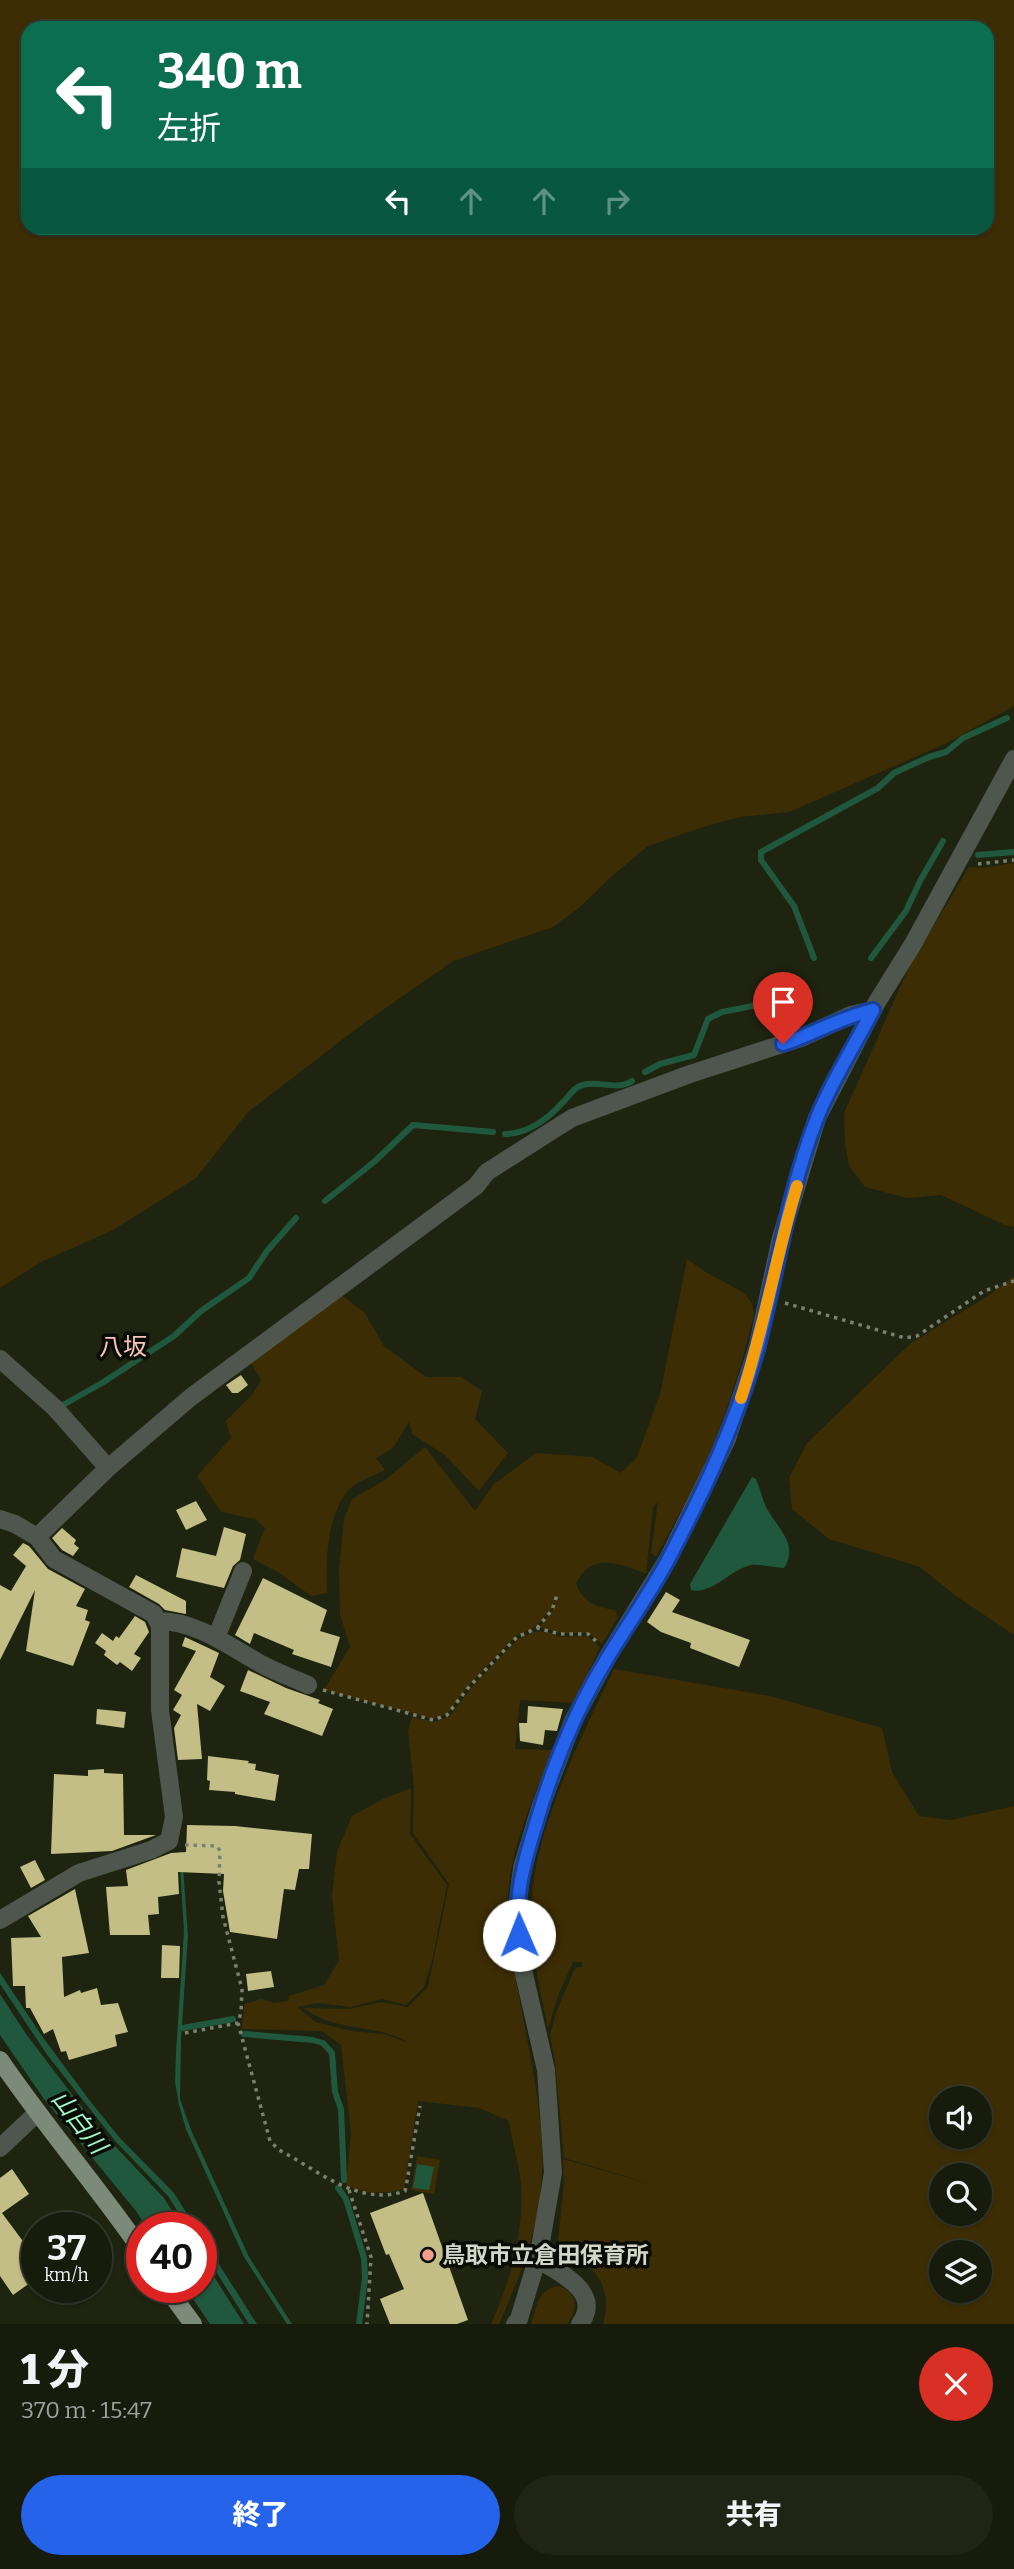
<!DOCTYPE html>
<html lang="ja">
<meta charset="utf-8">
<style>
:root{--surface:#161b0c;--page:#1f2415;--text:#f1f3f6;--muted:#9ea19d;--line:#35392d;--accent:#2563eb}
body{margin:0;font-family:Bitter,"Noto Sans JP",serif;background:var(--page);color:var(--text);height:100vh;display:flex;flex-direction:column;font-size:26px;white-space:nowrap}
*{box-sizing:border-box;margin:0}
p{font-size:23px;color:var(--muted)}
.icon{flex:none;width:38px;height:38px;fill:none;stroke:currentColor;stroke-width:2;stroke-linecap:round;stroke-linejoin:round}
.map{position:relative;height:2324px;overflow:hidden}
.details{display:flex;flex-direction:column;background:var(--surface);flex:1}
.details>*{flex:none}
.hud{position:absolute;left:21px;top:21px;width:973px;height:214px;border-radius:21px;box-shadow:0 2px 5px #0004,0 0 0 2px var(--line);background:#0b6e4f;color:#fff;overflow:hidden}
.fabs{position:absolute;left:929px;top:2086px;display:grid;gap:14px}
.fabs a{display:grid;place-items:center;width:63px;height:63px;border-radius:50%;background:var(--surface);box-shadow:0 2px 5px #0004,0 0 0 2px var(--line);font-size:35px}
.speed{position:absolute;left:21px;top:2212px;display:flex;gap:14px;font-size:35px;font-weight:700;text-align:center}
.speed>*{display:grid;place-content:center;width:91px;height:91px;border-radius:50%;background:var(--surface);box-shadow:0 2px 5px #0004,0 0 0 2px var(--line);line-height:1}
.speed small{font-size:18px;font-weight:400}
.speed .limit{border:10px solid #d22;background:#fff;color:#111}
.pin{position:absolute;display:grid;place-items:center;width:60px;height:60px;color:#fff;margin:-72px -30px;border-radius:50% 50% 50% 0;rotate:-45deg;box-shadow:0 0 7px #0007}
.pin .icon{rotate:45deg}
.me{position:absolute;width:77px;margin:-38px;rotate:359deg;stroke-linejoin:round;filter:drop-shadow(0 0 5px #0008)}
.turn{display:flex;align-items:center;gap:24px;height:147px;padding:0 21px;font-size:32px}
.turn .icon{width:91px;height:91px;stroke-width:2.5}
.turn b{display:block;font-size:49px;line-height:60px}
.lanes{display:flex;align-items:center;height:66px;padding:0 21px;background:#0003;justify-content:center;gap:35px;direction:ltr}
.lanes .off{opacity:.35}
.round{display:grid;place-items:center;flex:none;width:74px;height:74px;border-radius:37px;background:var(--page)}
.headline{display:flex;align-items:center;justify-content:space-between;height:119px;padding:0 21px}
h1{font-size:42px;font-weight:800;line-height:52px}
.button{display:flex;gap:14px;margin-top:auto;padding:14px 21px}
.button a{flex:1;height:80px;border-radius:42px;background:var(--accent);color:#fff;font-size:28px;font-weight:800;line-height:80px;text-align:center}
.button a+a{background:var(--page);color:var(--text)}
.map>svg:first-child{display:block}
.green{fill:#3d2d04;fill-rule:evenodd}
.water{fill:#20583d}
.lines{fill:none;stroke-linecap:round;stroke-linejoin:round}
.stream{stroke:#20583d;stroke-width:6}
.building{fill:#c2be86}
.path{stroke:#7b8070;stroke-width:3.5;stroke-dasharray:3.5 5;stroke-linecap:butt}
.minor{stroke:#4e564d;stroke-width:18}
.major{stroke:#7b8a79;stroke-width:18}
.route-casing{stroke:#184099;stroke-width:18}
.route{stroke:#2563eb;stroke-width:12}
.slow{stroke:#f59e0b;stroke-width:12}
.poi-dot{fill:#f49d8d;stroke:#090c04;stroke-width:2.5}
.labels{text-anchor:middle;stroke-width:7;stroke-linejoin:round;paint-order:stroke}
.poi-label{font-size:23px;font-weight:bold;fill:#d2d7ca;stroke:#090c04;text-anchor:start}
.neighbourhood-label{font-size:24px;fill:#f8c5bb;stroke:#090c04}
.water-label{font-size:24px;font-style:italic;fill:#a3f8ca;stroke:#090c04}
</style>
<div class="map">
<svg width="1014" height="2324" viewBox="0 0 1014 2324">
<rect width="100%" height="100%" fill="#1e2410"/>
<!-- green -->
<path class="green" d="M0,0H1014V706L945,744L789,812L740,817L703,827L648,846L612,876L580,907L553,927L453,961L360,1026L248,1112L196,1178L113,1230L41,1262L0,1288ZM987,28V228H28V28Z
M1014,863V1227L1005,1225L941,1195L907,1198L865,1187L849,1166L845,1143L844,1113L911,963L969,867L983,868Z
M687,1259L707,1273L743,1292L752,1303L754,1315L742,1361L714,1449L656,1557L651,1553L658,1502L653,1507L646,1574C621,1563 590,1552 576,1584C584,1603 595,1607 615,1610L618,1617L602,1644L588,1633H560L539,1627L552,1611L558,1590L551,1610L535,1627L516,1636L468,1686L447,1714L433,1719L324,1690L350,1647L340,1614L339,1570L344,1519L352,1499L385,1480L425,1447L475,1511L494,1484L536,1453L592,1457L621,1473L637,1457L660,1394Z
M1014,1276V1635L956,1596L920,1567L829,1539L792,1509L789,1478L807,1443L911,1343L988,1296Z
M340,1294L365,1313L384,1346L426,1377H461L482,1391L475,1419L508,1453L479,1491L445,1455L412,1434L409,1422L393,1448L376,1458L385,1470C373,1476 356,1481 347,1492C326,1520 326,1560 327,1593L311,1596L281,1574L253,1559L265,1528L255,1519L221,1512L197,1476L231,1438L226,1421L252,1395L261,1380L250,1361Z
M545,1631L560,1637L587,1636L600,1647L574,1703L520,1700L515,1749L553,1750C534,1797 511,1844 508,1897C506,1945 519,1991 527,2039C537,2091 548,2150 539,2203C533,2244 516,2285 499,2324H491C510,2282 524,2233 521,2186C520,2165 512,2143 509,2121L479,2108L418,2101L404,2189C384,2195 365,2194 346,2185L351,2133L341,2045L322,2031L242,2029L244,2004L261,1999L274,2003L288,2001L289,1996L324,1985L339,1961L332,1896L337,1852L352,1816L383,1799L411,1788L410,1834L447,1885L432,1961L424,1987L406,2005L382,1999L351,2007L318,2003L297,2007L316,2022L351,2031L384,2034L409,2043C375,2022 338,2034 304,2008L349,2009L381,2002L408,2007L428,1987L449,1884L413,1833L414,1787L408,1731L412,1717L434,1722L450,1716L471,1688L518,1639L533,1632Z
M614,1669L770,1696L882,1728L892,1772L919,1816L951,1820L1014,1806V2324H603C610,2301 605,2276 583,2263C573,2257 562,2254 558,2241L564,2183L563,2159L662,2187L564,2158L555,2061L550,2035L557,2010L575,1968L582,1967V1962H573L558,1996L548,2029C539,1987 530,1944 532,1901C534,1830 583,1733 614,1669ZM942,2098H980V2137H942ZM942,2175H980V2214H942ZM942,2252H980V2291H942Z
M417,2156L440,2160L434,2194L411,2190Z
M559,2286C578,2294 579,2308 567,2324H531C537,2306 538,2289 559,2286Z"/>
<!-- water -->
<path class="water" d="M752,1477L756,1479C760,1488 762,1498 766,1507C776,1527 800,1544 784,1568C774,1567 761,1564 751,1565C731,1569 712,1595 691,1590L690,1584Z
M179,1852H182L188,1936L181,2039L180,2099L191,2130L249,2257L292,2324H287L244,2257L186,2129L179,2105L175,2082L176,2052L184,1931Z
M0,1973L42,2036L90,2101L120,2138L174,2193L196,2228H188L168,2196L116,2142L48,2056L0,1984Z
M0,1994L26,2034L96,2126L164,2198L183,2228H147L136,2211L44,2099L0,2035Z
M417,2164L434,2167L429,2190L413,2188Z
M201,2236L257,2324H249L201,2248Z
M201,2256L244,2324H210L185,2287H201Z"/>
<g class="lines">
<!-- stream -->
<path class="stream" d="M978,855L1014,852
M814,958L794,906L761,860V852L878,788L894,773L929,757L946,752L963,738L1007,718
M871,958L906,911L920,881L943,841
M645,1072L660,1064L694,1055L708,1019L722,1012L773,1002
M505,1134C527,1134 548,1119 562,1103C567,1099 572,1090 578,1087C595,1078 616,1092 632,1081
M325,1201L374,1162L413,1125L493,1132
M63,1405L102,1383L174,1336L201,1311L249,1278L267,1251L296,1218
M183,2028L233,2019
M244,2034L313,2040L323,2043L332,2053L335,2092L341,2109L344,2180
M338,2188L346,2199L364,2258L365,2278L359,2324"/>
</g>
<!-- building -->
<path class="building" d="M241,1375L248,1385L238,1393H232L226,1385Z
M196,1501L207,1520L186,1530L176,1510Z
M224,1527L246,1534L240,1560L233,1566L224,1588L176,1577L182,1548L216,1556Z
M62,1528L76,1540L74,1544L79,1548L73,1556L62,1550L52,1538Z
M23,1543L29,1546L48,1569L85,1589L76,1606L88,1610L85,1620L90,1622L73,1666L26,1651L35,1590L0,1660V1585L11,1591L26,1566L13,1555Z
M136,1575L186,1601V1614L165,1610L159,1604L129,1587Z
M263,1578L327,1610L320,1631L340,1637L331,1667L292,1654L294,1650L254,1633L250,1644L235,1635Z
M666,1592L680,1600L672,1612L750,1640L739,1667L690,1648L691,1643L661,1632L647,1622Z
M135,1616L145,1622L149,1632L134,1654L141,1658L132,1671L120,1662L117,1665L104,1655L106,1651L95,1643L102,1633L113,1641L116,1636L119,1638Z
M185,1637L219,1653L210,1677L225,1686L210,1711L197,1704L202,1759L178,1760L174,1728L181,1715L173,1710L182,1695L174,1690L196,1651L182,1646Z
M248,1670L286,1688L320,1700L318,1703L333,1709L322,1736L264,1714L270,1702L240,1691Z
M528,1706L563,1709L557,1731L545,1730L543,1745L520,1741L519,1723H527Z
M97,1709L126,1712L124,1728L96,1724Z
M208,1756L249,1761L248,1763L256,1764L255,1770L279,1775L275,1801L235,1794V1792L209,1790L210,1781L207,1780Z
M104,1769V1773L123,1774L124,1835H156L112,1851L51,1854L54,1774L88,1776V1770Z
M187,1825L235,1826L312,1834L309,1869H299L295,1890L284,1889L277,1939L230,1932L223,1891L224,1874L178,1872L179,1894L158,1897L159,1914L148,1915L150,1935H110L106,1887L128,1886L126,1870L171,1853L186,1852Z
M35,1860L45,1880L31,1888L20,1867Z
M75,1889L89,1953L62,1957L64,1997L80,1990L81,1993L97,1988L101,2005L118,2003L128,2032L115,2035L117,2046L69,2060L66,2051L61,2052L53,2029L44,2034L30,2008H26L25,1986H13L11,1938L41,1937L28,1916Z
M162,1945L180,1946L179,1978H161Z
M271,1971L274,1987L248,1991L246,1974Z
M12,2169L29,2194L2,2213L28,2248L37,2243V2278L13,2295L0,2276V2178Z
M423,2193L468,2320L457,2324H390L380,2299L404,2289L389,2254L386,2255L370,2213Z"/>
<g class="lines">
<!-- path -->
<path class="path" d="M978,864L1014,860
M785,1303L905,1338L917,1336L984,1291L1014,1281
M537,1628L552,1610L558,1592
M323,1690L433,1720L447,1715L468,1688L517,1637L537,1628L560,1634H588L596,1641
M185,1845L217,1846L220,1851L219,1882L223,1917L242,1989L241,2012L238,2023L270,2141L279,2150C318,2170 358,2207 405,2191L406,2187L420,2106
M185,2033L238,2023
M349,2190L371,2257L367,2324"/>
<!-- minor -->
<path class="minor" d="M0,1359L55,1408L108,1468
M0,1519L15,1524L37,1537L54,1559L154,1614L160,1626V1710L174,1817L169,1841L151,1850L79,1873L0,1920
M37,1537L108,1468L191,1397L476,1186L487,1172L572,1118L690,1074L801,1038L851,1015L873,1010
M158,1621C197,1621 230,1647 263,1665C278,1673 293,1678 308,1685
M216,1638L243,1571
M0,2148L37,2113
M537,2259C560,2273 603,2292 580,2324
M515,2324L519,2319L539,2253L553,2173L546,2070L524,1974L516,1916L522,1868L540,1808L573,1721L607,1658L668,1559L727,1439L757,1349L781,1238L817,1118L877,1002L913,944L1014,759"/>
<!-- major -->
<path class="major" d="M0,2060C45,2126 97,2186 142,2251
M166,2287L193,2324"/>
</g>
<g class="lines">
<!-- route casing -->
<g class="route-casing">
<path id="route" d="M519,1935C514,1898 524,1862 535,1827C552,1768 576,1709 608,1657C628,1624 651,1592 669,1558C704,1491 737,1421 757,1349C777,1273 788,1192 817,1118C831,1082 855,1045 873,1010C841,1017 814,1034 783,1044"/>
</g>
<!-- route -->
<use href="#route" class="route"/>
<!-- slow -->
<path class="slow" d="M741,1398C764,1328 776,1256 797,1186"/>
</g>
<!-- markers -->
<circle class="poi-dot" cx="428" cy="2255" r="7"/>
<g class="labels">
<!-- poi labels -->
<g class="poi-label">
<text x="442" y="2263">鳥取市立倉田保育所</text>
</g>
<!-- neighbourhood labels -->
<g class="neighbourhood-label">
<text x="123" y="1355">八坂</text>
</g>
<!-- water labels -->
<g class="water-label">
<text transform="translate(79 2122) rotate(52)" y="8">山白川</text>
</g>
</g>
</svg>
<div class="fabs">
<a><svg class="icon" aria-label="sound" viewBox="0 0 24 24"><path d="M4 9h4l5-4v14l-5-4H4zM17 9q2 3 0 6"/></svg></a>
<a><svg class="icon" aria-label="search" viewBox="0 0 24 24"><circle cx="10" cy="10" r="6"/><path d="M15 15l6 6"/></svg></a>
<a><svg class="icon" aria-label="layers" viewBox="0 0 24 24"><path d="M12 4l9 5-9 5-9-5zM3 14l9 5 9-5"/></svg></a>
</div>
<div class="speed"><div>37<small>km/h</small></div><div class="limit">40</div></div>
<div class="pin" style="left:783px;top:1044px;background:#d93025"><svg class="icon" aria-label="arrive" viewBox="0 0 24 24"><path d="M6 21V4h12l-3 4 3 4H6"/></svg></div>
<svg class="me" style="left:519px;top:1935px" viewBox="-20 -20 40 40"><circle r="19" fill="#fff"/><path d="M0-13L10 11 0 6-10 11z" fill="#2563eb"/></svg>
<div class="hud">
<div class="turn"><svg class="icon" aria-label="left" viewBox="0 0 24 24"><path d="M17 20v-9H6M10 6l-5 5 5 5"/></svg><div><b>340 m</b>左折</div></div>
<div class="lanes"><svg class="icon" aria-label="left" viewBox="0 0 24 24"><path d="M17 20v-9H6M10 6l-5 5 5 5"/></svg><svg class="icon off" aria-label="ahead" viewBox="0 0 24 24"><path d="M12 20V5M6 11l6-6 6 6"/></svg><svg class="icon off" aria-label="ahead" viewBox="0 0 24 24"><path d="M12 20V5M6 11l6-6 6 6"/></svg><svg class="icon off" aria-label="right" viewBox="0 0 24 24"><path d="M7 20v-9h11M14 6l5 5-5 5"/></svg></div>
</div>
</div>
<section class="details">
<div class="headline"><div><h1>1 分</h1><p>370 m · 15:47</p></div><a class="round" style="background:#d93025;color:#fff"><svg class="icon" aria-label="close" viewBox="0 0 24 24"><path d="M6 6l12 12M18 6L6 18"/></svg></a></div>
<div class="button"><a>終了</a><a>共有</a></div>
</section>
